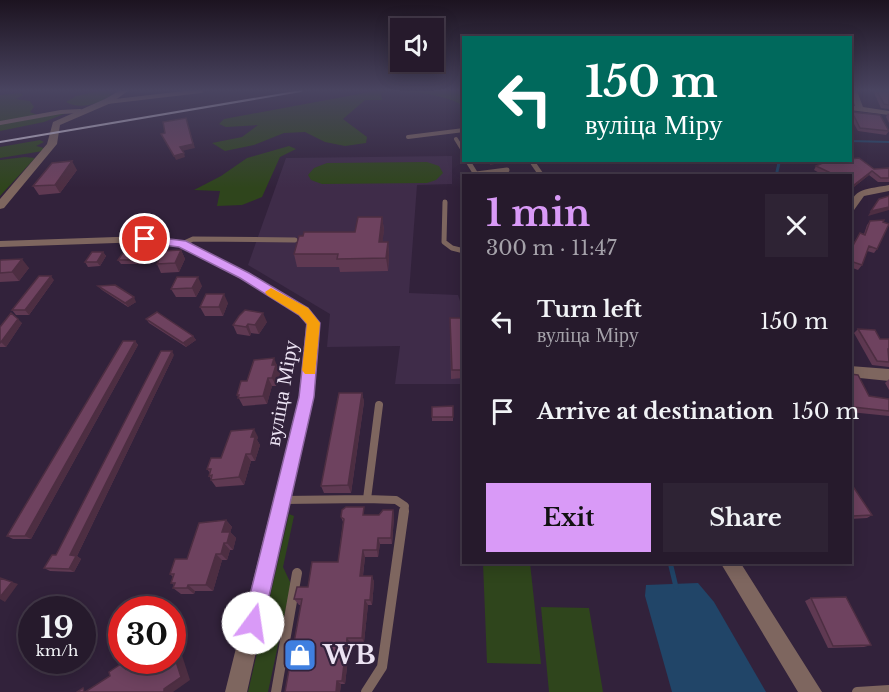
<!DOCTYPE html>
<meta charset="utf-8">
<style>
:root{--surface:#261a2c;--page:#2e2334;--text:#f1f3f6;--muted:#a4a1a9;--line:#423848;--accent:#d99af7}
body{margin:0;font-family:"Libre Baskerville",serif;background:var(--page);color:var(--text);height:100vh;display:flex;flex-direction:column;font-size:22px;white-space:nowrap}
*{box-sizing:border-box;margin:0}
p{font-size:20px;color:var(--muted)}
.icon{flex:none;width:33px;height:33px;fill:none;stroke:currentColor;stroke-width:2;stroke-linecap:round;stroke-linejoin:round}
.map{position:relative;flex:1;overflow:hidden}
.drawer{position:absolute;left:462px;top:174px;width:390px;height:390px;display:flex;flex-direction:column;background:var(--surface);border-radius:0px;box-shadow:0 3px 15px #0003,0 0 0 2px var(--line)}
.drawer>*{flex:none}
.banner{position:absolute;left:462px;top:36px;width:390px;height:126px;border-radius:0px;box-shadow:0 3px 15px #0003,0 0 0 2px var(--line);background:#00695c;color:#fff;overflow:hidden}
.buttons{position:absolute;left:390px;top:18px;display:grid;gap:12px}
.buttons a{display:grid;place-items:center;width:54px;height:54px;border-radius:0px;background:var(--surface);box-shadow:0 3px 15px #0003,0 0 0 2px var(--line);font-size:30px}
.speed{position:absolute;left:18px;top:596px;display:flex;gap:12px;font-size:30px;font-weight:700;text-align:center}
.speed>*{display:grid;place-content:center;width:78px;height:78px;border-radius:50%;background:var(--surface);box-shadow:0 3px 15px #0003,0 0 0 2px var(--line);line-height:1}
.speed small{font-size:15px;font-weight:400}
.speed .limit{border:9px solid #d22;background:#fff;color:#111}
.pin{position:absolute;display:grid;place-items:center;width:51px;height:51px;color:#fff;margin:-26px;border:3px solid #fff;border-radius:50%;box-shadow:0 2px 6px #0007}
.me{position:absolute;width:66px;margin:-33px;rotate:14deg;stroke-linejoin:round;filter:drop-shadow(0 0 4px #0008)}
.turn{display:flex;align-items:center;gap:21px;height:126px;padding:0 24px;font-size:27px}
.turn .icon{width:78px;height:78px;stroke-width:2.5}
.turn b{display:block;font-size:42px;line-height:51px}
.round{display:grid;place-items:center;flex:none;width:63px;height:63px;border-radius:0px;background:var(--page)}
.head{display:flex;align-items:center;justify-content:space-between;height:102px;padding:0 24px}
h1{font-size:36px;font-weight:800;line-height:45px;color:var(--accent)}
.action{display:flex;gap:12px;margin-top:auto;padding:12px 24px}
.action a{flex:1;height:69px;border-radius:0px;background:var(--accent);color:#111;font-size:24px;font-weight:800;line-height:69px;text-align:center}
.action a+a{background:var(--page);color:var(--text)}
ul{padding:0;list-style:none}
li{display:flex;align-items:center;gap:18px;height:90px;padding:0 24px}
li div{flex:1}
li b{display:block;font-size:22px}
li em{font-style:normal}
.map>svg:first-child{display:block}
.built{fill:#3f2c49}
.green{fill:#2f451c}
.water{fill:#214568}
.lines{fill:none;stroke-linecap:round;stroke-linejoin:round}
.stream-far2{stroke:#214568;stroke-width:2}
.stream-far1{stroke:#214568;stroke-width:3}
.stream{stroke:#214568;stroke-width:5}
.service-far3{stroke:#7e665f;stroke-width:4}
.service-far2{stroke:#7e665f;stroke-width:5}
.service-far1{stroke:#7e665f;stroke-width:8}
.service{stroke:#7e665f;stroke-width:10}
.minor{fill:#7e665f;fill-rule:evenodd}
.tertiary{fill:#7e665f;fill-rule:evenodd}
.rail{stroke:#d7cedf;stroke-width:2}
.wall{fill:#5f3952}
.shaded-wall{fill:#4d2e42}
.building{fill:#6e425f;stroke:#4d2e42;stroke-width:1.5}
.route{fill:#d99af7;stroke:#8d64a1;stroke-width:1.5}
.slow{fill:#f59e0b}
.labels{text-anchor:middle;stroke-width:4.5;stroke-linejoin:round;paint-order:stroke}
.street-label{font-size:21px;fill:#ece3f3;stroke:#32223b}
.near-poi-label{font-size:26px;font-weight:bold;fill:#ece3f3;stroke:#32223b;text-anchor:start}
</style>
<div class="map">
<svg width="889" height="692" viewBox="0 0 889 692">
<rect width="100%" height="100%" fill="#32223b"/>
<!-- built -->
<path class="built" d="M452,156V184L417,185L409,293L458,295L463,310V384H395L400,346L327,347L330,314L248,265L286,158Z"/>
<!-- green -->
<path class="green" d="M100,91H110L111,96C98,104 80,110 66,102L76,96Z
M375,91H385L381,93L382,100H365L343,119L367,137L366,143L345,146L325,142L305,132L284,133L254,145L225,151L212,143L242,137L258,125L226,127L219,124L224,119Z
M409,91H463V106C454,98 421,92 408,92Z
M21,93L23,95L16,99L30,101L34,107L30,112L37,115L69,112L44,122L0,131V95Z
M40,140L44,142L36,146L44,148L43,151L0,158V147Z
M289,146L296,149L280,157L262,197L242,205L217,206L220,191L194,190L221,176L247,158Z
M25,157L35,158L0,196V160Z
M427,162L439,166L443,173L436,180L427,183L322,184L311,180L308,175L314,168L327,163Z
M289,514L294,516L283,567L291,584L268,692H248Z
M483,563H530L541,664L487,663Z
M541,607L589,608L603,692H549Z"/>
<!-- water -->
<path class="water" d="M698,583L714,602L766,692H672L645,596L646,585Z"/>
<g class="lines">
<!-- stream-far2 -->
<path class="stream-far2" d="M850,141L889,142
M778,164L779,160"/>
<!-- stream-far1 -->
<path class="stream-far1" d="M776,176L779,163"/>
<!-- stream -->
<path class="stream" d="M670,562L676,587"/>
<!-- service-far3 -->
<path class="service-far3" d="M107,102L201,91
M0,123L61,112L80,111
M408,137L464,130
M456,139L464,152
M468,160L470,164
M531,160L534,164"/>
<!-- service-far2 -->
<path class="service-far2" d="M469,163L477,176
M533,163L542,176
M476,174L507,170
M445,202L444,242L452,248L464,251
M182,244L193,239L295,240"/>
<!-- service-far1 -->
<path class="service-far1" d="M367,499L396,500L405,506L404,513
M283,500L367,499L379,405"/>
<!-- service -->
<path class="service" d="M276,692L297,573
M366,692L382,667L404,511
M857,692L889,690"/>
<!-- minor -->
<path class="minor" d="M851,91H857L863,107L889,111V115L850,110V106H855Z
M889,185V191L864,196L854,210L850,211C850,187 870,189 889,185Z
M145,236L186,242L249,273L308,309L319,323L313,397L247,692H225L299,397L306,324L300,315L241,279L179,247L145,242L0,247V241Z
M850,366L889,369V381L850,377Z
M720,562H740L822,692H798Z"/>
<!-- tertiary -->
<path class="tertiary" d="M119,91H128L111,103L60,125L57,144L4,208L0,209V199L47,144L53,122L105,99Z"/>
<!-- rail -->
<path class="rail" d="M0,142L301,91"/>
</g>
<!-- wall -->
<path class="wall" d="M876,91H889V109L881,108L874,93Z
M852,112L889,131L886,135L858,131L850,117V114Z
M888,113L889,114V123L886,117Z
M816,166L874,169L889,168V182H878L869,175L850,190V176H825L814,170Z
M77,170L60,193L39,195L33,186Z
M382,217L384,230L382,242H388L389,255L388,271L340,272L339,267H297L294,254L355,232Z
M870,221L877,249L874,253L867,251L862,265L858,270L850,267V249L860,233L864,234L867,225Z
M146,249L149,254L142,264H121L118,260Z
M181,250L185,259L179,272L161,273L157,264Z
M103,252L106,256L100,266L88,267L85,262Z
M0,261L29,268L19,281L0,282Z
M54,280L29,315H16L12,310Z
M98,286L136,302L128,307L102,290Z
M202,286L196,297H176L171,289Z
M228,303L223,316H205L200,307Z
M464,318V378L451,379L450,327Z
M146,319L193,336L196,340L186,347L149,323Z
M267,322L259,334L251,333L250,336L237,334L233,325Z
M22,323L6,347H0V327Z
M858,329L880,339H889V367L872,365L854,333Z
M135,341L138,345L31,539H13L7,536Z
M174,355L77,556L81,559L74,572L50,571L44,568L56,555Z
M278,367L280,373L276,386H272L267,404L243,406L237,395L247,381Z
M850,374L869,396L889,399V416L850,412Z
M889,379V390L885,383Z
M362,393L364,402L351,493H324L321,486Z
M453,406V421H432V407Z
M258,437L257,440L260,445L255,461H251L244,485L216,487L211,480V479L209,476L210,473L207,469L221,458Z
M850,482L872,515L867,518L850,519Z
M393,510L394,517L392,544H380L378,557H365L363,576H372L374,582L372,605H368L364,642H350L345,684H341L340,692H285L301,605H299L294,599L338,562L343,522L341,517L379,515Z
M226,520L232,527L230,532L236,538L233,550H230L227,560H222L213,591H195L194,594H181L173,588L174,585L171,583L173,577L170,574L187,559Z
M811,598L871,645L864,647L828,648L805,601Z"/>
<!-- shaded-wall -->
<path class="shaded-wall" d="M139,91H152V92L140,93Z
M186,118L195,148L182,151L180,147Z
M184,153L185,157L176,160L174,156Z
M490,160H505L504,162L490,165Z
M72,161L77,170L60,193L55,185Z
M872,171L869,175L850,190V188Z
M889,207V210L868,216L871,211Z
M382,217L384,230L381,255L379,242Z
M388,242L389,255L388,271L386,258Z
M146,249L149,254L142,264L140,260Z
M181,250L185,259L179,272L175,263Z
M103,252L106,256L100,266L97,262Z
M22,259L29,268L19,281L12,272Z
M51,276L54,280L29,315L25,310Z
M198,277L202,286L196,297L192,288Z
M224,294L228,303L223,316L219,307Z
M134,297L136,302L128,307L125,303Z
M263,313L267,322L259,334L255,325Z
M18,319L22,323L6,347L1,342Z
M248,324L251,333L250,336L246,327Z
M193,336L196,340L186,347L183,343Z
M135,341L138,345L31,539L25,536Z
M172,351L174,355L77,556L81,559L74,572L69,569L70,555Z
M274,358L280,373L276,386L272,378V365Z
M268,378L272,386L267,404L263,396Z
M362,393L364,402L351,493L348,485Z
M254,429L258,437L257,440L260,445L255,461L251,454V437Z
M246,454L251,461L244,485L239,477Z
M393,510L394,517L392,544L391,538Z
M226,520L232,527L228,538L222,532Z
M230,532L236,538L233,550L227,543Z
M378,538L380,544L378,557L377,550Z
M224,543L230,550L227,560L221,554Z
M363,550L365,557L362,582L360,576Z
M216,554L222,560L213,591L206,585Z
M372,576L374,582L372,605L370,600Z
M12,582L18,584L5,602L0,599V597Z
M188,585L195,591L194,594L187,588Z
M365,600L368,605L364,642L362,638Z
M347,638L350,642L345,684L342,681Z
M172,645L180,649L190,680L173,692H164V689Z
M124,662L134,666L126,669Z
M337,681L341,684L340,692H336Z"/>
<!-- building -->
<path class="building" d="M877,91H889V105L884,104Z
M852,112L880,115L889,131L860,128Z
M186,118L193,144L180,147L184,153L174,156L161,134L165,133L163,122Z
M859,158L874,169L889,168V178H881L872,171L850,188V176H837L816,166L827,161L850,160V159Z
M72,161L55,185L33,186L52,163Z
M889,196V207L871,211L879,199Z
M358,217H382L379,242H388L386,258L337,259L338,254H294L299,236H303L304,232H355Z
M884,220L883,222L889,224L877,249L869,246L862,265L850,261V251L860,233L865,235L870,221Z
M146,249L140,260H118L125,250Z
M181,250L175,263L157,264L163,251Z
M92,252H103L97,262H85Z
M22,259L12,272L0,273V261L1,260Z
M39,276H51L25,310H12Z
M177,277H198L192,288L171,289Z
M115,285L134,297L125,303L98,286Z
M206,294H224L219,307H200Z
M245,310L263,313L255,325L248,324L246,327L233,325L239,316Z
M157,312L193,336L183,343L146,319Z
M11,313L18,319L1,342L0,343V327Z
M450,318H464V370H452Z
M858,329L875,330L880,339H889V349H888L889,362L877,361Z
M123,341H135L25,536H7Z
M161,351H172L70,555L76,556L69,569L44,568L52,555H56Z
M274,358L272,365H276L272,378H268L263,396L238,398L239,395H237L241,381H247L254,360Z
M850,374L858,375L869,396L889,399V411L853,407L850,402Z
M339,393H362L348,485L321,486Z
M453,406V417H432V407Z
M254,429L251,437H255L251,454H246L239,477L211,480L212,475L209,476L211,469H207L211,458H221L231,431Z
M850,482L872,515L853,516L850,512Z
M346,507H364L363,515H379L383,510H393L391,538H378L377,550H363L360,576H372L370,600H365L362,638H347L342,681H337L336,692H285L302,599H294L297,587H308L312,562H338L344,519L341,517L342,510Z
M226,520L222,532H230L227,543H224L221,554H216L206,585H188L187,588H173L175,583H171L174,574H170L175,559H187L199,523Z
M0,578L12,582L0,597Z
M846,597L871,645L833,646L811,598Z
M172,649L181,677L164,689V692H85L110,676L109,672L124,662L126,669L139,660H172Z
M83,688L84,692H77Z"/>
<!-- sky -->
<linearGradient id="sky" x2="0" y2="1"><stop stop-color="#1c1320"/><stop offset="0.48" stop-color="#494460"/><stop offset="1" stop-color="#494460" stop-opacity="0"/></linearGradient>
<rect width="889" height="188" fill="url(#sky)"/>
<!-- route -->
<path class="route" d="M145,236L186,241L249,273L308,308L320,323L314,397L263,623L260,630L253,633L246,630L243,623L299,397L307,324L299,315L240,278L179,247L141,242V237Z"/>
<!-- slow -->
<path class="slow" d="M271,288L308,308L320,323L315,374H305L302,370L307,324L299,315L267,295L265,292Z"/>
<!-- icons -->
<defs>
<g id="shop-square" transform="scale(1.725)"><rect x="-9" y="-9" width="18" height="18" rx="4" fill="#3f7fe0" stroke="#32223b"/><path d="M-5-2.5h2.3a2.7 3.5 0 0 1 5.4 0H5L5.5 6h-11ZM-1.5-2.5h3a1.5 2.3 0 0 0-3 0Z" fill="#fff"/></g>
</defs>
<g fill-rule="evenodd">
<use href="#shop-square" x="300" y="655"/>
</g>
<g class="labels">
<!-- street labels -->
<g class="street-label">
<text transform="translate(282 393) rotate(-80)" y="7">вуліца Міру</text>
</g>
<!-- near-poi labels -->
<g class="near-poi-label">
<text x="323" y="664">WB</text>
</g>
</g>
</svg>
<div class="buttons">
<a><svg class="icon" aria-label="sound" viewBox="0 0 24 24"><path d="M4 9h4l5-4v14l-5-4H4zM17 9q2 3 0 6"/></svg></a>
</div>
<div class="speed"><div>19<small>km/h</small></div><div class="limit">30</div></div>
<div class="pin" style="left:145px;top:239px;background:#d93025"><svg class="icon" aria-label="arrive" viewBox="0 0 24 24"><path d="M6 21V4h12l-3 4 3 4H6"/></svg></div>
<svg class="me" style="left:253px;top:623px" viewBox="-20 -20 40 40"><circle r="19" fill="#fff"/><path d="M0-13L10 11 0 6-10 11z" fill="#d99af7"/></svg>
<div class="banner">
<div class="turn"><svg class="icon" aria-label="left" viewBox="0 0 24 24"><path d="M17 20v-9H6M10 6l-5 5 5 5"/></svg><div><b>150 m</b>вуліца Міру</div></div>
</div>
<section class="drawer">
<div class="head"><div><h1>1 min</h1><p>300 m · 11:47</p></div><a class="round"><svg class="icon" aria-label="close" viewBox="0 0 24 24"><path d="M6 6l12 12M18 6L6 18"/></svg></a></div>
<ul>
<li><svg class="icon" aria-label="left" viewBox="0 0 24 24"><path d="M17 20v-9H6M10 6l-5 5 5 5"/></svg><div><b>Turn left</b><p>вуліца Міру</p></div><em>150 m</em></li>
<li><svg class="icon" aria-label="arrive" viewBox="0 0 24 24"><path d="M6 21V4h12l-3 4 3 4H6"/></svg><div><b>Arrive at destination</b></div><em>150 m</em></li>
</ul>
<div class="action"><a>Exit</a><a>Share</a></div>
</section>
</div>
